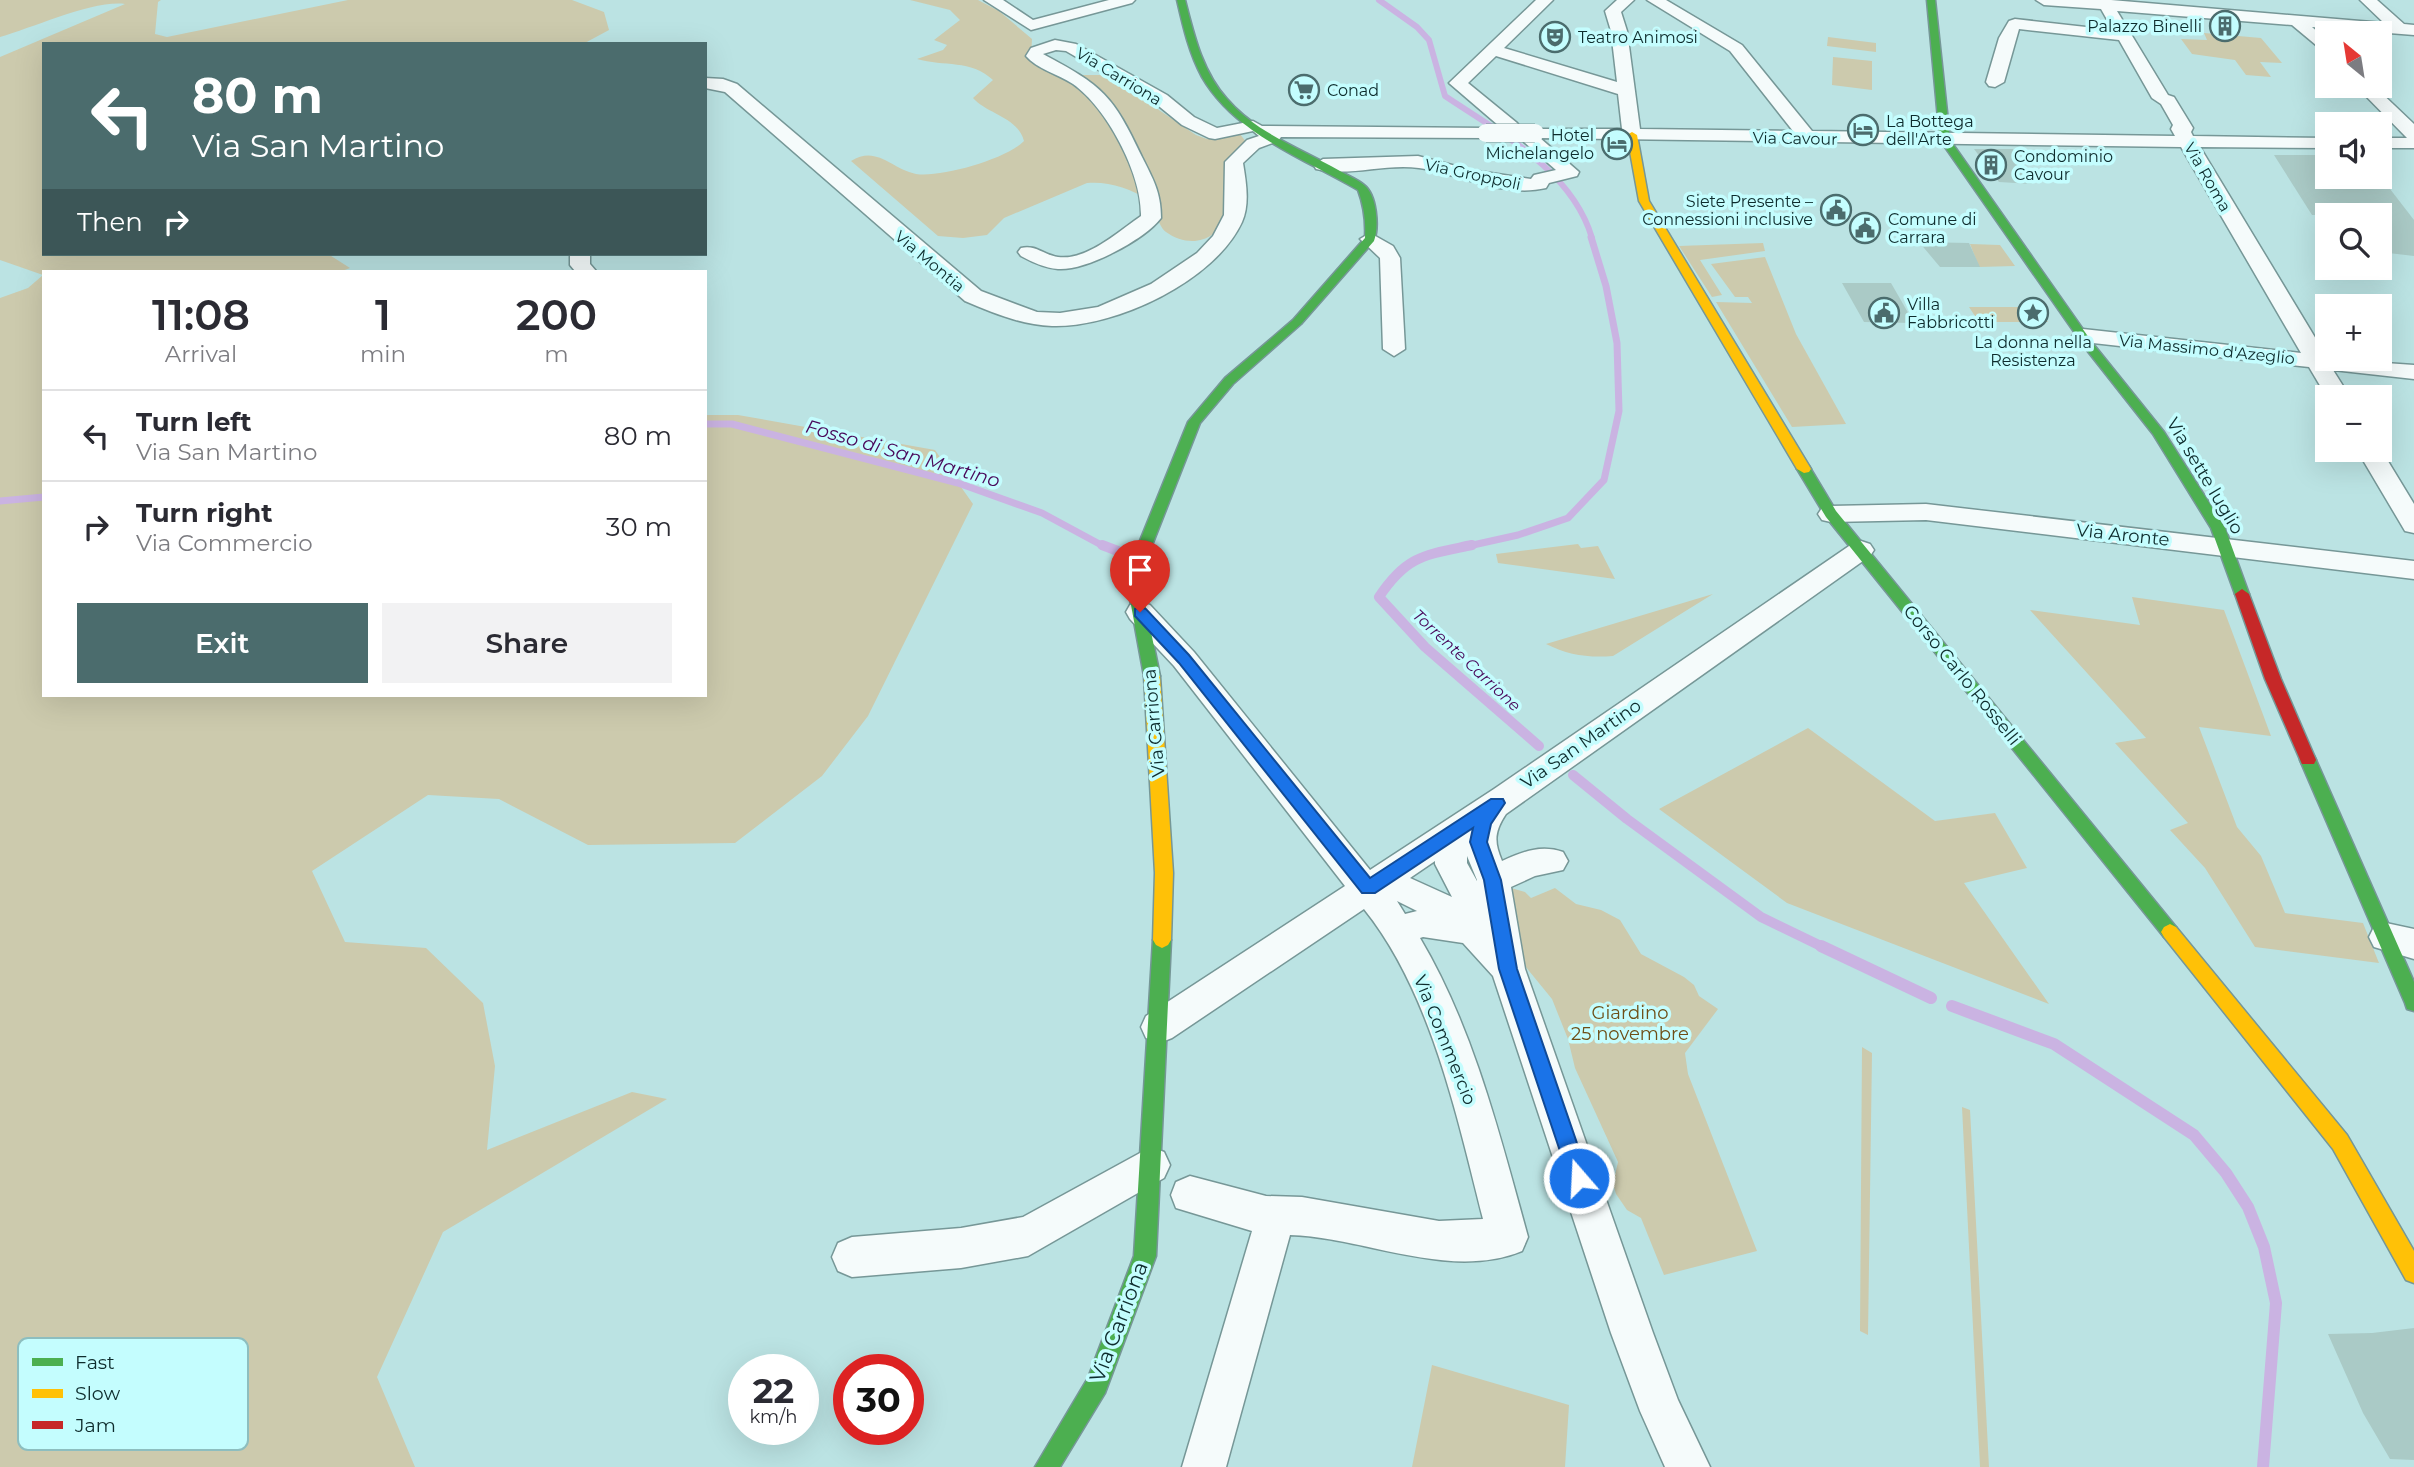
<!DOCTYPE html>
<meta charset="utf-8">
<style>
:root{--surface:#fff;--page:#f2f2f3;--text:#2b2b33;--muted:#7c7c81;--line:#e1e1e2;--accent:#4b6c6d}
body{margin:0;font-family:Montserrat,sans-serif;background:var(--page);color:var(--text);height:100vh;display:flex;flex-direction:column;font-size:26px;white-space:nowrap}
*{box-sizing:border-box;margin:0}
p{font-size:23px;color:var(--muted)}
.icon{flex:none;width:38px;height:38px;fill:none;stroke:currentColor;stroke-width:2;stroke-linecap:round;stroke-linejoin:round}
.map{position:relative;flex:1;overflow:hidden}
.sheet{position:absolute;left:42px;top:270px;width:665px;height:427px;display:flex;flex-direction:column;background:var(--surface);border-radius:0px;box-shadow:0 7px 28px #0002}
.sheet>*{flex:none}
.hud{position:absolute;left:42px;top:42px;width:665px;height:214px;border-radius:0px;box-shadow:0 7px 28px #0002;background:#4b6c6d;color:#fff;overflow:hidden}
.needle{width:46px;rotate:330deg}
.fabs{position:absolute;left:2315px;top:21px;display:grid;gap:14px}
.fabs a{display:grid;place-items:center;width:77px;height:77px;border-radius:0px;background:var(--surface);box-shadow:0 7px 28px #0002;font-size:35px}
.speed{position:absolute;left:728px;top:1354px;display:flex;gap:14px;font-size:35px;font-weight:700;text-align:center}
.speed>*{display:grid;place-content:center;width:91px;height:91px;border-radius:50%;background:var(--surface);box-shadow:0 7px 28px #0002;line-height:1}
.speed small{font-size:18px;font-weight:400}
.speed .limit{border:10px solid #d22;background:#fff;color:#111}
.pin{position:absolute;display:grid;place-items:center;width:60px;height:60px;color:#fff;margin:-72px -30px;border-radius:50% 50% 50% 0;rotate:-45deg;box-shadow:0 0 7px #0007}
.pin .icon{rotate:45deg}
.me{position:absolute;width:77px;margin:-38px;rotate:341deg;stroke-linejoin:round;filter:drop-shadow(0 0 5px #0008)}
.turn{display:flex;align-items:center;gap:24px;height:147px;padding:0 35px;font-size:32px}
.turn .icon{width:91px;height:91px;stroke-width:2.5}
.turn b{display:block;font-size:49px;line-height:60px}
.then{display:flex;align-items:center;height:66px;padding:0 35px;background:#0003;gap:14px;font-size:26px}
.eta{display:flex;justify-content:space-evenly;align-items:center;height:119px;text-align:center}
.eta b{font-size:42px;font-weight:600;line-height:49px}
.button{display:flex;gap:14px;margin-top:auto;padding:14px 35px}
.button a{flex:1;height:80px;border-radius:0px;background:var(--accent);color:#fff;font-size:28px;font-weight:600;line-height:80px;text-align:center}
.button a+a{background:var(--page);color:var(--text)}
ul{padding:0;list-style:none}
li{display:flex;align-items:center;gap:21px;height:91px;padding:0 35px;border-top:2px solid var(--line)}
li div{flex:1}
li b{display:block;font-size:26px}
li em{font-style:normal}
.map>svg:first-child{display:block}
.green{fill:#cccaad}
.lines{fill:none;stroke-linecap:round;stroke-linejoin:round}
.stream-far3{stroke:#cab3e2;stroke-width:6}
.stream-far2{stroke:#cab3e2;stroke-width:7}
.stream-far1{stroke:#cab3e2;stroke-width:10}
.stream{stroke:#cab3e2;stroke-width:12}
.building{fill:#aacac6}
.street-casing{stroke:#769797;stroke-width:3}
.fast-casing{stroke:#769797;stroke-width:3}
.slow-casing{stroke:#769797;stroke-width:3}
.jam-casing{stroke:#769797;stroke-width:3}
.street{fill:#f5fbfb;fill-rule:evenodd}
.fast{fill:#4caf50;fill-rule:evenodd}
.slow{fill:#ffc107;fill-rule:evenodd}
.jam{fill:#c62828;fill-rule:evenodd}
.street-bridge-casing{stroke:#769797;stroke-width:19;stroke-linecap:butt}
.street-bridge{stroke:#f5fbfb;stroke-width:18}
.route{fill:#1a73e8;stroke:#114b97;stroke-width:2}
.labels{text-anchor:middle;stroke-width:7;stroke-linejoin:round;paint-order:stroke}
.far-poi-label{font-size:16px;fill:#0e2c2d;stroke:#c4fdfe;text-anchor:start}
.far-street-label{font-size:16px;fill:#0e2c2d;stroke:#c4fdfe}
.far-water-label{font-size:16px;font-style:italic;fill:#49085a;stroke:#c4fdfe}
.street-label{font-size:18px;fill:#0e2c2d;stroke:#c4fdfe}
.park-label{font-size:18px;fill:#6e4e16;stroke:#c4fdfe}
.water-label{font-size:19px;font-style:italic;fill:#49085a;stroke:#c4fdfe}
.near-street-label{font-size:21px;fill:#0e2c2d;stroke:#c4fdfe}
.key{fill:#c4fdfe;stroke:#8dbebf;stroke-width:2}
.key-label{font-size:19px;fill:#0e2c2d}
</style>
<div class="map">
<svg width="2414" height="1467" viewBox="0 0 2414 1467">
<rect width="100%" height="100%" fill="#bbe3e3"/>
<!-- green -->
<path class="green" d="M0,0H161L158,2L155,34L167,37L348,0H572L604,12L609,30L583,44H44V254H328L350,268L342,271H44V695H705V415H738L935,450L973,504L868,716L822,776L735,843L588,845L499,799L428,795L312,871L345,942L426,948L483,1003L495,1066L487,1150L632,1092L667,1099L443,1232L377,1377L415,1467H0V298L28,288L43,275L0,260V57L125,4C93,0 33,28 0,37Z
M910,0H978L999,11L1032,39L1031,56L1077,75H1107L1196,135L1207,139L1240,134L1246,142L1227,160C1227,177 1230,198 1225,214C1218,243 1188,248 1166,232C1156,224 1158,208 1148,200C1131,188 1107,181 1087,183L1004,218L987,235L963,238L938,236L851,161C877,145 891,169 916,174C940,178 1007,159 1024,141C1018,117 987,114 973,98L993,80C971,59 944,67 917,59L943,50L947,45L934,40L960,20L950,10Z
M2204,33L2261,38L2282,63L2260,62L2271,77L2246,75L2235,60L2192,54L2181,39L2207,40Z
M1828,37L1876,43V52L1827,46Z
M1833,57L1872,61V90L1832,85Z
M1763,243L1765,251L1700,260L1722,295L1712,297L1679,246Z
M1970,244L2000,245L2015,266L1979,267Z
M1765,257L1796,334L1846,424L1792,427L1716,302L1752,303L1748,297H1735L1711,264Z
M1969,307H2037L2048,322H1979Z
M1578,544L1581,548L1598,546L1615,579L1498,563L1496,554Z
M1713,594L1613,656C1588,658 1568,655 1546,644Z
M2132,597L2224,610L2271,736L2199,727L2237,827L2261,856L2285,913L2363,923L2379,963L2255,947L2205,868L2170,830L2188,823L2115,743L2146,738L2030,610L2140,625Z
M1808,728L1935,821L1995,813L2027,868L1964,883L2049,1004L1787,903L1659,809Z
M1511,888L1525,892L1531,898L1555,888L1576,904L1601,910L1620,920L1641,954L1684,977L1694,985L1699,996L1718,1009L1685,1053L1688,1074L1757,1251L1664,1275L1641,1218L1627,1210L1616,1194L1613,1184L1618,1162L1575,1068L1568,1039L1552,999L1521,961Z
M1862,1047L1872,1053L1868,1335L1860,1331Z
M1962,1107L1970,1110L1989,1467H1980Z
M1432,1365L1569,1405L1565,1467H1412Z"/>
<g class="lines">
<!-- stream-far3 -->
<path class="stream-far3" d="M1379,0L1417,27L1429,40L1445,96C1500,133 1572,170 1592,238"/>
<!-- stream-far2 -->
<path class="stream-far2" d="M705,424H732L958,483L1042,513L1105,547
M0,501L44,497
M1464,547L1518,535L1568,518L1604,480L1619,411L1617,343L1606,286L1591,237"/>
<!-- stream-far1 -->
<path class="stream-far1" d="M1102,545L1123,553
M1472,545C1425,555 1407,555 1379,597L1425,647L1539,746
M1573,775L1627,819L1761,917L1825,948"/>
<!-- stream -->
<path class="stream" d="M1821,946L1931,998
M1952,1006L2054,1044L2194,1135L2226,1173L2248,1207L2264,1247L2276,1303L2263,1467"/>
</g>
<!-- building -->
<path class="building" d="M1974,149H2013L2032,184L1999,182Z
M2274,155H2328V177L2380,176L2414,220V256L2380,252V215H2312Z
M1919,242L1969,243L1980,267H1940Z
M1842,283H1891L1914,323L1864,322Z
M2414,1328V1460L2390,1459L2363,1413L2328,1334L2372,1333Z"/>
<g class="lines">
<!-- street casing -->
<g class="street-casing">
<path id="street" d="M984,0H1003L1033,20L1109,0H1135L1132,3L1031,30Z
M1536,0H1553L1504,48L1617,82L1611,31L1605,11L1617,0H1634L1621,12L1627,31L1640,129L1793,131L1730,51L1647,0H1666L1742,45L1812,131L2175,136L2171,129L2173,125L2161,104L2152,98L2119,40L2019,29L2004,82L1995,87L1989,86L1986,82L1999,38L2009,21L2015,19L2113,30L2101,9L2044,5L2036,0H2111L2384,23L2360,0H2377L2404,24L2414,25V35L2312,27L2328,41V55L2292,25L2117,11L2168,95L2174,97L2193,128L2191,132L2193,136L2328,138V148L2200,147L2328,359L2414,365V379L2333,370L2350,397L2328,399L2309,367L2075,341L2072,336L2083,329L2301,353L2181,147L1540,138L1579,172L1577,176L1549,183L1546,188C1504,198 1459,174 1419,168C1386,163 1349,177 1316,169L1314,165L1323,159L1418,156L1471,170L1531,179L1534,175L1556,170L1524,142L1530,137L1526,133L1529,129H1622L1618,94L1496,56L1468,83L1517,123L1520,127L1517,131H1505L1449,83Z
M1055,40L1076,44L1167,95L1194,117L1217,128L1253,121L1262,126L1486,128L1495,133L1486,138L1281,137L1278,141L1259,148L1243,163C1246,182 1250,204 1242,222C1215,281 1115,328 1052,326C1022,325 993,313 965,301L725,92L705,88V78L723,79L737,84L981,291L1037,312L1060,313L1098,307L1151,284L1197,253L1213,236L1224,215L1225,162L1247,140L1259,136L1253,131L1215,139L1209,138L1182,125L1155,103L1066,51L1056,50L1043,54C1103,86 1113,95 1142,157C1153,179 1161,192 1161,218C1144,240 1086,271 1058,269C1045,268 1032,262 1021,256L1018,252L1021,248C1035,244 1044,255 1058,257C1087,261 1119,231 1141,216C1142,174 1107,108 1073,84C1058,74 1037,69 1026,56L1031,48Z
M2356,86H2374L2414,124V148H2380V138H2407Z
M1370,233L1393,246L1400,258L1405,349L1394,356L1383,349L1380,258L1360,239Z
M570,254H590V264L596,271H575L570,265Z
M2380,448L2414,504V533L2405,531L2357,450Z
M1926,504L2414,561V579L1926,520L1831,522L1822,520L1818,514L1822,508L1831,506Z
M1861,541L1870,544L1874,550L1870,556L1506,814C1494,832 1494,842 1502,861C1522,852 1541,844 1563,852L1568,861L1563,870L1535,876L1511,887L1525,969L1653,1333L1678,1400L1710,1467H1665L1640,1411L1611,1333L1493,976L1463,943L1423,937L1420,938C1474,1029 1500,1136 1528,1237L1522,1251C1450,1281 1363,1237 1290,1235L1226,1467H1182L1252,1231L1176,1208L1171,1195L1176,1182L1190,1176L1266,1196L1302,1197L1439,1221L1483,1219C1457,1117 1431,992 1364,909L1172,1038L1159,1043L1146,1038L1141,1027L1146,1016L1345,886L1174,666L1130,619L1126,612L1130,605L1140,602L1150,605L1194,652L1370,870L1494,789L1852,544ZM1467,856L1477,880V881L1467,863ZM1435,861V864L1452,897L1410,878ZM1397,901L1417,911L1405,914Z
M2386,923L2414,929V959L2374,947L2369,937L2374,927Z
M1151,1147L1164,1152L1170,1165L1164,1178L1028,1256L961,1268L852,1277L838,1271L832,1257L838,1243L852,1237L961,1228L1023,1217Z"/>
</g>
<!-- fast casing -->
<g class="fast-casing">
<path id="fast" d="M1177,0H1185C1194,35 1202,71 1227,99C1256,133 1302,149 1340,171C1348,176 1357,179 1364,185C1377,195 1379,227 1374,241L1301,324L1233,384L1200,423L1147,558L1141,583L1160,676L1152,682L1144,676L1127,583L1133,558L1188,422L1225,378L1293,320L1365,238C1366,221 1364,206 1358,190C1303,158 1235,134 1202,77C1189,53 1183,26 1177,0Z
M1927,0H1935L1950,140L2094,345L2164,432L2225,528L2249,594L2247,597H2237L2235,594L2211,528L2153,434L2086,349L1940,140Z
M1804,465L1809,466L1836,511L2176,927L2179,932L2176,937L2170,940L2164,937L1826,517L1797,469Z
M2308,754L2314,756L2316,760L2414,982V1011L2407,1009L2405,1003L2300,760L2302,756Z
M1162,932L1168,935L1171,940L1156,1256L1105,1393L1060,1467H1035L1088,1378L1134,1256L1153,940L1156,935Z"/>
</g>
<!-- slow casing -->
<g class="slow-casing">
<path id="slow" d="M1632,132L1637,135L1649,201L1811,469L1809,472L1804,473L1797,469L1639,201L1627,135Z
M1152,670L1160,676L1173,873L1171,940L1168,945L1162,948L1156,945L1153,940L1155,873L1144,676Z
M2170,924L2176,927L2347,1135L2414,1251V1283L2406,1280L2333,1149L2164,937L2161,932L2164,927Z"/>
</g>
<!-- jam casing -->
<g class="jam-casing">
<path id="jam" d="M2242,589L2249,594L2281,679L2316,760L2314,764H2302L2265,679L2235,594Z"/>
</g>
<!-- street -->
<use href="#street" class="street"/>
<!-- fast -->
<use href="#fast" class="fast"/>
<!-- slow -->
<use href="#slow" class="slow"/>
<!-- jam -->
<use href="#jam" class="jam"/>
<!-- street-bridge casing -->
<g class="street-bridge-casing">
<path id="street-bridge" d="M1486,133H1535"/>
</g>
<!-- street-bridge -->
<use href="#street-bridge" class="street-bridge"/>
</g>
<!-- route -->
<path class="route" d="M1140,607L1146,609L1189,655L1370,878L1491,799H1503L1505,803L1491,824L1487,842L1501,880L1517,969L1589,1178L1586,1185L1579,1188L1572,1185L1569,1178L1499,969L1484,880L1470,842L1473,828L1375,893H1362L1179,663L1135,616V609Z"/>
<!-- icons -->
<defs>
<g id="building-ring" transform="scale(1.575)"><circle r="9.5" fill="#c4fdfe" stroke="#4b6c6d" stroke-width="1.5"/><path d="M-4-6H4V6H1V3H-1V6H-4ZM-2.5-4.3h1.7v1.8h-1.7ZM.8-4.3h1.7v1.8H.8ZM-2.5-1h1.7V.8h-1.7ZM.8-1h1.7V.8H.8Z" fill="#4b6c6d"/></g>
<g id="theatre-ring" transform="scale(1.575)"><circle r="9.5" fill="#c4fdfe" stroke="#4b6c6d" stroke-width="1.5"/><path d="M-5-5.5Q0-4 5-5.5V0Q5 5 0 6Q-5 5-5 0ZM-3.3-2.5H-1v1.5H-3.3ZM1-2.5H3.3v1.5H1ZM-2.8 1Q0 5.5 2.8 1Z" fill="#4b6c6d"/></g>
<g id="supermarket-ring" transform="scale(1.575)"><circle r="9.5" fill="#c4fdfe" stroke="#4b6c6d" stroke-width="1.5"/><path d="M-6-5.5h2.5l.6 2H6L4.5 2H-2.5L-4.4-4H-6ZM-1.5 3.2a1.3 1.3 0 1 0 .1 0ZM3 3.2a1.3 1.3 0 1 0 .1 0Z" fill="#4b6c6d"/></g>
<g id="hotel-ring" transform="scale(1.575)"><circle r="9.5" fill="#c4fdfe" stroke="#4b6c6d" stroke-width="1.5"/><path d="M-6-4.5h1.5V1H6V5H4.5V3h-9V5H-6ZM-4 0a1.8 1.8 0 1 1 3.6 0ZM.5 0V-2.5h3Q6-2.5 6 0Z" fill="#4b6c6d"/></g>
<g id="civic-ring" transform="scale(1.575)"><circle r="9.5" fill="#c4fdfe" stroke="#4b6c6d" stroke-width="1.5"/><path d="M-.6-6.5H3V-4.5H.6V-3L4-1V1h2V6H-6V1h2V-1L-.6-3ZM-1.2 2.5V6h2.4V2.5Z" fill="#4b6c6d"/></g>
<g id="sight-ring" transform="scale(1.575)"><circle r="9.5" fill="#c4fdfe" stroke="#4b6c6d" stroke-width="1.5"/><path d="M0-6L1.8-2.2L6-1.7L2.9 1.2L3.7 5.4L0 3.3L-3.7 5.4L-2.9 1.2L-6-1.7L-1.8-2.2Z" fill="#4b6c6d"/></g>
</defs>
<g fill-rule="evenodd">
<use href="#building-ring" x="2225" y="26"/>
<use href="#theatre-ring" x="1555" y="37"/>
<use href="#supermarket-ring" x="1304" y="90"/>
<use href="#hotel-ring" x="1863" y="130"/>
<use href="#hotel-ring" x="1617" y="144"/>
<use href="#building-ring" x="1991" y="165"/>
<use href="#civic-ring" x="1836" y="210"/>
<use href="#civic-ring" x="1865" y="228"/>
<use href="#civic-ring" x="1884" y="313"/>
<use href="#sight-ring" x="2033" y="313"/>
</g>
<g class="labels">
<!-- far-poi labels -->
<g class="far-poi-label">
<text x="2202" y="32" text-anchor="end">Palazzo Binelli</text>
<text x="1578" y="43">Teatro Animosi</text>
<text x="1327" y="96">Conad</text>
<text x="1886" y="127">La Bottega<tspan x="1886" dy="18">dell'Arte</tspan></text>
<text x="1594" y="141" text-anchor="end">Hotel<tspan x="1594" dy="18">Michelangelo</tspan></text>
<text x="2014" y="162">Condominio<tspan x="2014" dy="18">Cavour</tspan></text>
<text x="1813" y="207" text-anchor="end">Siete Presente –<tspan x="1813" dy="18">Connessioni inclusive</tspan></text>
<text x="1888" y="225">Comune di<tspan x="1888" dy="18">Carrara</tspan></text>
<text x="1907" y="310">Villa<tspan x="1907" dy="18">Fabbricotti</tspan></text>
<text x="2033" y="348" text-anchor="middle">La donna nella<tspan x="2033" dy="18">Resistenza</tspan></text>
</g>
<!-- far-street labels -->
<g class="far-street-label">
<text transform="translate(1119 76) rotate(31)" y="6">Via Carriona</text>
<text transform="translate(1795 138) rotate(1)" y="6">Via Cavour</text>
<text transform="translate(1473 174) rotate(12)" y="6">Via Groppoli</text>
<text transform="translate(2208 177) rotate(60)" y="6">Via Roma</text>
<text transform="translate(930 261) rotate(40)" y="6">Via Montia</text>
<text transform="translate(2207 349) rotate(6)" y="6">Via Massimo d'Azeglio</text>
</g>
<!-- far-water labels -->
<g class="far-water-label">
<text transform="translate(1467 660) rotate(43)" y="6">Torrente Carrione</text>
</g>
<!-- street labels -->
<g class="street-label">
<text transform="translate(2205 476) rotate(59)" y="6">Via sette luglio</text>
<text transform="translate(2123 535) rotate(6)" y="6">Via Aronte</text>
<text transform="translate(1962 675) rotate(51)" y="6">Corso Carlo Rosselli</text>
<text transform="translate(1154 723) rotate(-95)" y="6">Via Carriona</text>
<text transform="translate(1581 744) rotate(-35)" y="6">Via San Martino</text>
<text transform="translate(1445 1040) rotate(68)" y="6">Via Commercio</text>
</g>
<!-- park labels -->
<g class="park-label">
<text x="1630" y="1019">Giardino<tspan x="1630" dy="21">25 novembre</tspan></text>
</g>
<!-- water labels -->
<g class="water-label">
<text transform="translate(903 453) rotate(16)" y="7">Fosso di San Martino</text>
</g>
<!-- near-street labels -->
<g class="near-street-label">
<text transform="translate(1119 1322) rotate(-69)" y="7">Via Carriona</text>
</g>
</g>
<!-- legend -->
<rect x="18" y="1338" width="230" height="112" rx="10" class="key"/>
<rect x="32" y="1358" width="31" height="8" fill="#4caf50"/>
<rect x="32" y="1389" width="31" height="9" fill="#ffc107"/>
<rect x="32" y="1421" width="31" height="8" fill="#c62828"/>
<g class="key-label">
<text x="75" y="1369">Fast</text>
<text x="75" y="1400">Slow</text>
<text x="75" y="1432">Jam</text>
</g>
</svg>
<div class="fabs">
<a><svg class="needle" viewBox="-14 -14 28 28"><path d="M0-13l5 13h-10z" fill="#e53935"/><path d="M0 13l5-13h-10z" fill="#7c7c81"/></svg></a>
<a><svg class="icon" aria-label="sound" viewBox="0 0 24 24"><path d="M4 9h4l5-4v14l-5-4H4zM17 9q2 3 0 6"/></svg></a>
<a><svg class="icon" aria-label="search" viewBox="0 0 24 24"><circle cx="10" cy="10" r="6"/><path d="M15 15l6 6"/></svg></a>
<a>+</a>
<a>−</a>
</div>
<div class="speed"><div>22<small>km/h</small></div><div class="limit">30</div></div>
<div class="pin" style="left:1140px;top:612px;background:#d93025"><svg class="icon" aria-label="arrive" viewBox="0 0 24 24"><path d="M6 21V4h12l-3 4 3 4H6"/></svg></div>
<svg class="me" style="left:1579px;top:1178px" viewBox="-20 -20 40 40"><circle r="17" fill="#1a73e8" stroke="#fff" stroke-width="3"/><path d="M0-11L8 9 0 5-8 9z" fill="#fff"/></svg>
<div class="hud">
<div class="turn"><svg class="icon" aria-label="left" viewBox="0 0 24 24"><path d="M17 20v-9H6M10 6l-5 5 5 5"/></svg><div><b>80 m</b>Via San Martino</div></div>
<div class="then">Then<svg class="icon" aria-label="right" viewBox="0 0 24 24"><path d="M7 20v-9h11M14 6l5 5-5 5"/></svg></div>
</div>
<section class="sheet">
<div class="eta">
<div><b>11:08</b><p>Arrival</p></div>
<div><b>1</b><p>min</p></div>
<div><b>200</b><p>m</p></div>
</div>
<ul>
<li><svg class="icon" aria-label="left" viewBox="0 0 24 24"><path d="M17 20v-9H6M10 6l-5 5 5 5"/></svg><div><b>Turn left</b><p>Via San Martino</p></div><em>80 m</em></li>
<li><svg class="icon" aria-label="right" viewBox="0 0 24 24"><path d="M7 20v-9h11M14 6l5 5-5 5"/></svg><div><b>Turn right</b><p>Via Commercio</p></div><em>30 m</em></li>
</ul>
<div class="button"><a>Exit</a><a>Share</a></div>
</section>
</div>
